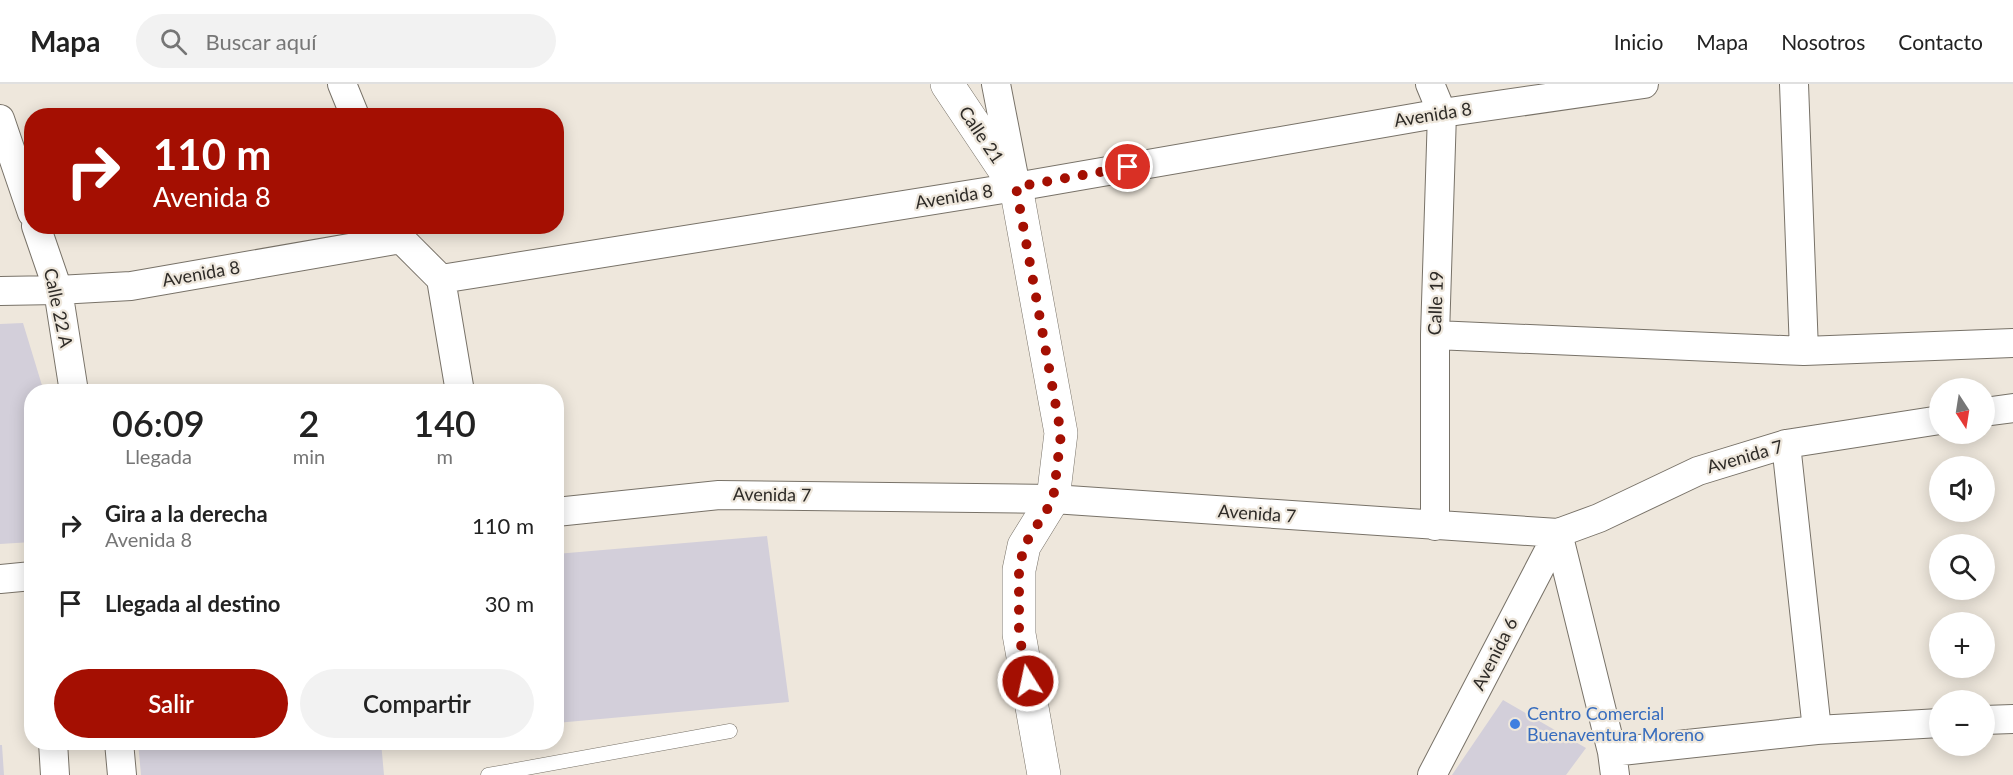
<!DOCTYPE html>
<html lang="es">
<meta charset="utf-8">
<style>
:root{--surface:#fff;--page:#f2f2f2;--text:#222;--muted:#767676;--line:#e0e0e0;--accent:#a40f02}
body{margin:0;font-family:Lato,sans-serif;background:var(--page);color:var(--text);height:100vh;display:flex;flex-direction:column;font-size:22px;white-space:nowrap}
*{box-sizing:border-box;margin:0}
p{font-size:20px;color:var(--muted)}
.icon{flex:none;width:33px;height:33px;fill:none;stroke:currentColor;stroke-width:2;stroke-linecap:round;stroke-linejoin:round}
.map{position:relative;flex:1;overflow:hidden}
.drawer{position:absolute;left:24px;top:300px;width:540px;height:366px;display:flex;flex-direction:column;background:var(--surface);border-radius:24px;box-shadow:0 3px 15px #0003}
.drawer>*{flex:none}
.banner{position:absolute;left:24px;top:24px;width:540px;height:126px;border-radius:24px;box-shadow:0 3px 15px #0003;background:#a40f02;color:#fff;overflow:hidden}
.needle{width:39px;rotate:168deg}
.fabs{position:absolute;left:1929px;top:294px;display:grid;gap:12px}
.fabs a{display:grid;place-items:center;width:66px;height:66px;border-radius:50%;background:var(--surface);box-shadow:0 3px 15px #0003;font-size:30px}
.pin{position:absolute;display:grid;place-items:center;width:51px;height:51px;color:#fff;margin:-26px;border:3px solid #fff;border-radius:50%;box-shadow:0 2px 6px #0007}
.me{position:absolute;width:66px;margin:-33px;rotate:350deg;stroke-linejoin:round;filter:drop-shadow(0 0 4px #0008)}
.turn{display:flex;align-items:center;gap:21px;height:126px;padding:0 30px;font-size:27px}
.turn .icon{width:78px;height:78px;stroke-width:2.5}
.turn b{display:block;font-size:42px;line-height:51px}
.eta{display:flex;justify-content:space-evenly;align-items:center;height:102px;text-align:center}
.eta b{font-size:36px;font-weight:600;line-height:42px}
.primary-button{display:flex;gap:12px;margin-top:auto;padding:12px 30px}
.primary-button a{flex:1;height:69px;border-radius:36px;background:var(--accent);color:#fff;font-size:24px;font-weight:600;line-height:69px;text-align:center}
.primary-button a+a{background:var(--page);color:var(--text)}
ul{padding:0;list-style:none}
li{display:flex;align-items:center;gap:18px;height:78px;padding:0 30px}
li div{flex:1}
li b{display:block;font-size:22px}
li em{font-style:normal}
header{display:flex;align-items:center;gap:36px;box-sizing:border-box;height:84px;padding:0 30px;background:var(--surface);border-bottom:2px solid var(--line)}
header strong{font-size:28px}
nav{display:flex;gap:33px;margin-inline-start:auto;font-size:21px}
.search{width:420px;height:54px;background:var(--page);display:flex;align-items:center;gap:15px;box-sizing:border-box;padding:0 21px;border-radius:33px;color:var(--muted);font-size:22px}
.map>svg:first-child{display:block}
.building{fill:#d3cfda}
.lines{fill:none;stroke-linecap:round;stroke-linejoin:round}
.service-casing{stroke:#787268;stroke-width:15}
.minor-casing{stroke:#787268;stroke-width:30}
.tertiary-casing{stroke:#787268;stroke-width:34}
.service{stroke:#fff;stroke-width:14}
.minor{stroke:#fff;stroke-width:28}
.tertiary{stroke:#fff;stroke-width:33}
.route{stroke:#a40f02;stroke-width:10;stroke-dasharray:0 18}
.shop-dot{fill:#3f7fe0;stroke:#eee7dc;stroke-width:2}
.labels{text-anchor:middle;stroke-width:4.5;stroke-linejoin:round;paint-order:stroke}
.street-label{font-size:18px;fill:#2e2b27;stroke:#eee7dc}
.shop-label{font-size:18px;fill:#366cbe;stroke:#eee7dc;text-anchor:start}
</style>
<header>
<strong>Mapa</strong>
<div class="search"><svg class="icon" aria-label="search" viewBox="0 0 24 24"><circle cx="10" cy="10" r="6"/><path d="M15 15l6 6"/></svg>Buscar aquí</div>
<nav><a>Inicio</a><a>Mapa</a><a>Nosotros</a><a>Contacto</a></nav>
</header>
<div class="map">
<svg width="2013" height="691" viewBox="0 0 2013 691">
<rect width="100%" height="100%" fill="#eee7dc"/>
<!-- building -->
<path class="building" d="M23,239L44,308H32V458L0,460V240Z
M767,452L789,618L556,639V470Z
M1503,616L1586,664L1566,691H1452Z
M138,658H381L384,691H141Z
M0,661H2L4,691H0Z"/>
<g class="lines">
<!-- service casing -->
<g class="service-casing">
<path id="service" d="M488,691L730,647"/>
</g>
<!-- minor casing -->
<g class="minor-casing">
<path id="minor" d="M342,0L355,32
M996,0L1015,98
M1430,0L1442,29L1435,251V442
M1794,0L1804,267
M0,35L32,129
M36,142L58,206L74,308
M397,142L401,155L441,195L460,308
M441,195L1016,103L1442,29L1644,0
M0,207L58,206L131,202L401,155
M1435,251L1804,267L2013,259
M1984,328L2013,324
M1786,360L1817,646
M556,428L719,411L1053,415L1558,449L1599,434L1698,387L1786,360L1940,336
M1558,449L1612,668L1615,691
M0,495L32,492
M1984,636L2013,635
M53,658L55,691
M119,658L122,691
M1612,668L1817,646L1940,639
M1432,691L1558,449"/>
</g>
<!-- tertiary casing -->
<g class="tertiary-casing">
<path id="tertiary" d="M947,0L1016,103L1061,349L1053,415L1024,462L1019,486V550L1044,691"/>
</g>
<!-- service -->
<use href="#service" class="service"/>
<!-- minor -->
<use href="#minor" class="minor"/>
<!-- tertiary -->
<use href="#tertiary" class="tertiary"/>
</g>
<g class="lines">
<!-- route -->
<path class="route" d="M1028,597L1019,550V486L1024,462L1053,416L1061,350L1016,103L1128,83"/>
</g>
<!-- markers -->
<circle class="shop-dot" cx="1515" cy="640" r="6"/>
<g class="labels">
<!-- street labels -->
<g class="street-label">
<text transform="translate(1433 31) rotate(-9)" y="6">Avenida 8</text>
<text transform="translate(981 51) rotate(56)" y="6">Calle 21</text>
<text transform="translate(954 113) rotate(-9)" y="6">Avenida 8</text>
<text transform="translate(201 190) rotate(-10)" y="6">Avenida 8</text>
<text transform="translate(1436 219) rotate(-88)" y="6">Calle 19</text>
<text transform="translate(58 224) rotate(78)" y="6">Calle 22 A</text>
<text transform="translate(1745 373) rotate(-16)" y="6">Avenida 7</text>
<text transform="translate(772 411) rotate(1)" y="6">Avenida 7</text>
<text transform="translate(1257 430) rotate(4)" y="6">Avenida 7</text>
<text transform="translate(1495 570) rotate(-63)" y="6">Avenida 6</text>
</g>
<!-- shop labels -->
<g class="shop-label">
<text x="1527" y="636">Centro Comercial<tspan x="1527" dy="21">Buenaventura Moreno</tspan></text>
</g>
</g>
</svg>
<div class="fabs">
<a><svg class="needle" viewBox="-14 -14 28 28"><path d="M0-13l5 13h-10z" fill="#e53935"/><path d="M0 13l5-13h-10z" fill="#767676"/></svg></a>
<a><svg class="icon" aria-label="sound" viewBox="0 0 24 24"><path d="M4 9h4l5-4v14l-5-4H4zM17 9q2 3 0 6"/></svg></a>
<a><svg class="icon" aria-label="search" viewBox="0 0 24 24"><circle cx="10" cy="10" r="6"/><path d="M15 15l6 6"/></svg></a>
<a>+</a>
<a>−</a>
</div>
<div class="pin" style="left:1128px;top:83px;background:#d93025"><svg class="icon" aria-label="arrive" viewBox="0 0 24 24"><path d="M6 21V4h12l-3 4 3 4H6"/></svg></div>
<svg class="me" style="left:1028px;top:597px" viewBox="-20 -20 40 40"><circle r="17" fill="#a40f02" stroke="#fff" stroke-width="3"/><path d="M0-11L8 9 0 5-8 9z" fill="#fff"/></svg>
<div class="banner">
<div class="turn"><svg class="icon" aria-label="right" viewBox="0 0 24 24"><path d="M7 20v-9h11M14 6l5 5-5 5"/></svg><div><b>110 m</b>Avenida 8</div></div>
</div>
<section class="drawer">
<div class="eta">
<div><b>06:09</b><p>Llegada</p></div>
<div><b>2</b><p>min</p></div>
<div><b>140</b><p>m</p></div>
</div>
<ul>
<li><svg class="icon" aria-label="right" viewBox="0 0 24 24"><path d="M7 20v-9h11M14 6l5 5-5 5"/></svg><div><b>Gira a la derecha</b><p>Avenida 8</p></div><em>110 m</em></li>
<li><svg class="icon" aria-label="arrive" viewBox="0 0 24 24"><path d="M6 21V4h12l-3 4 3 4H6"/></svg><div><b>Llegada al destino</b></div><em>30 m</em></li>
</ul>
<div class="primary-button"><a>Salir</a><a>Compartir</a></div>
</section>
</div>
